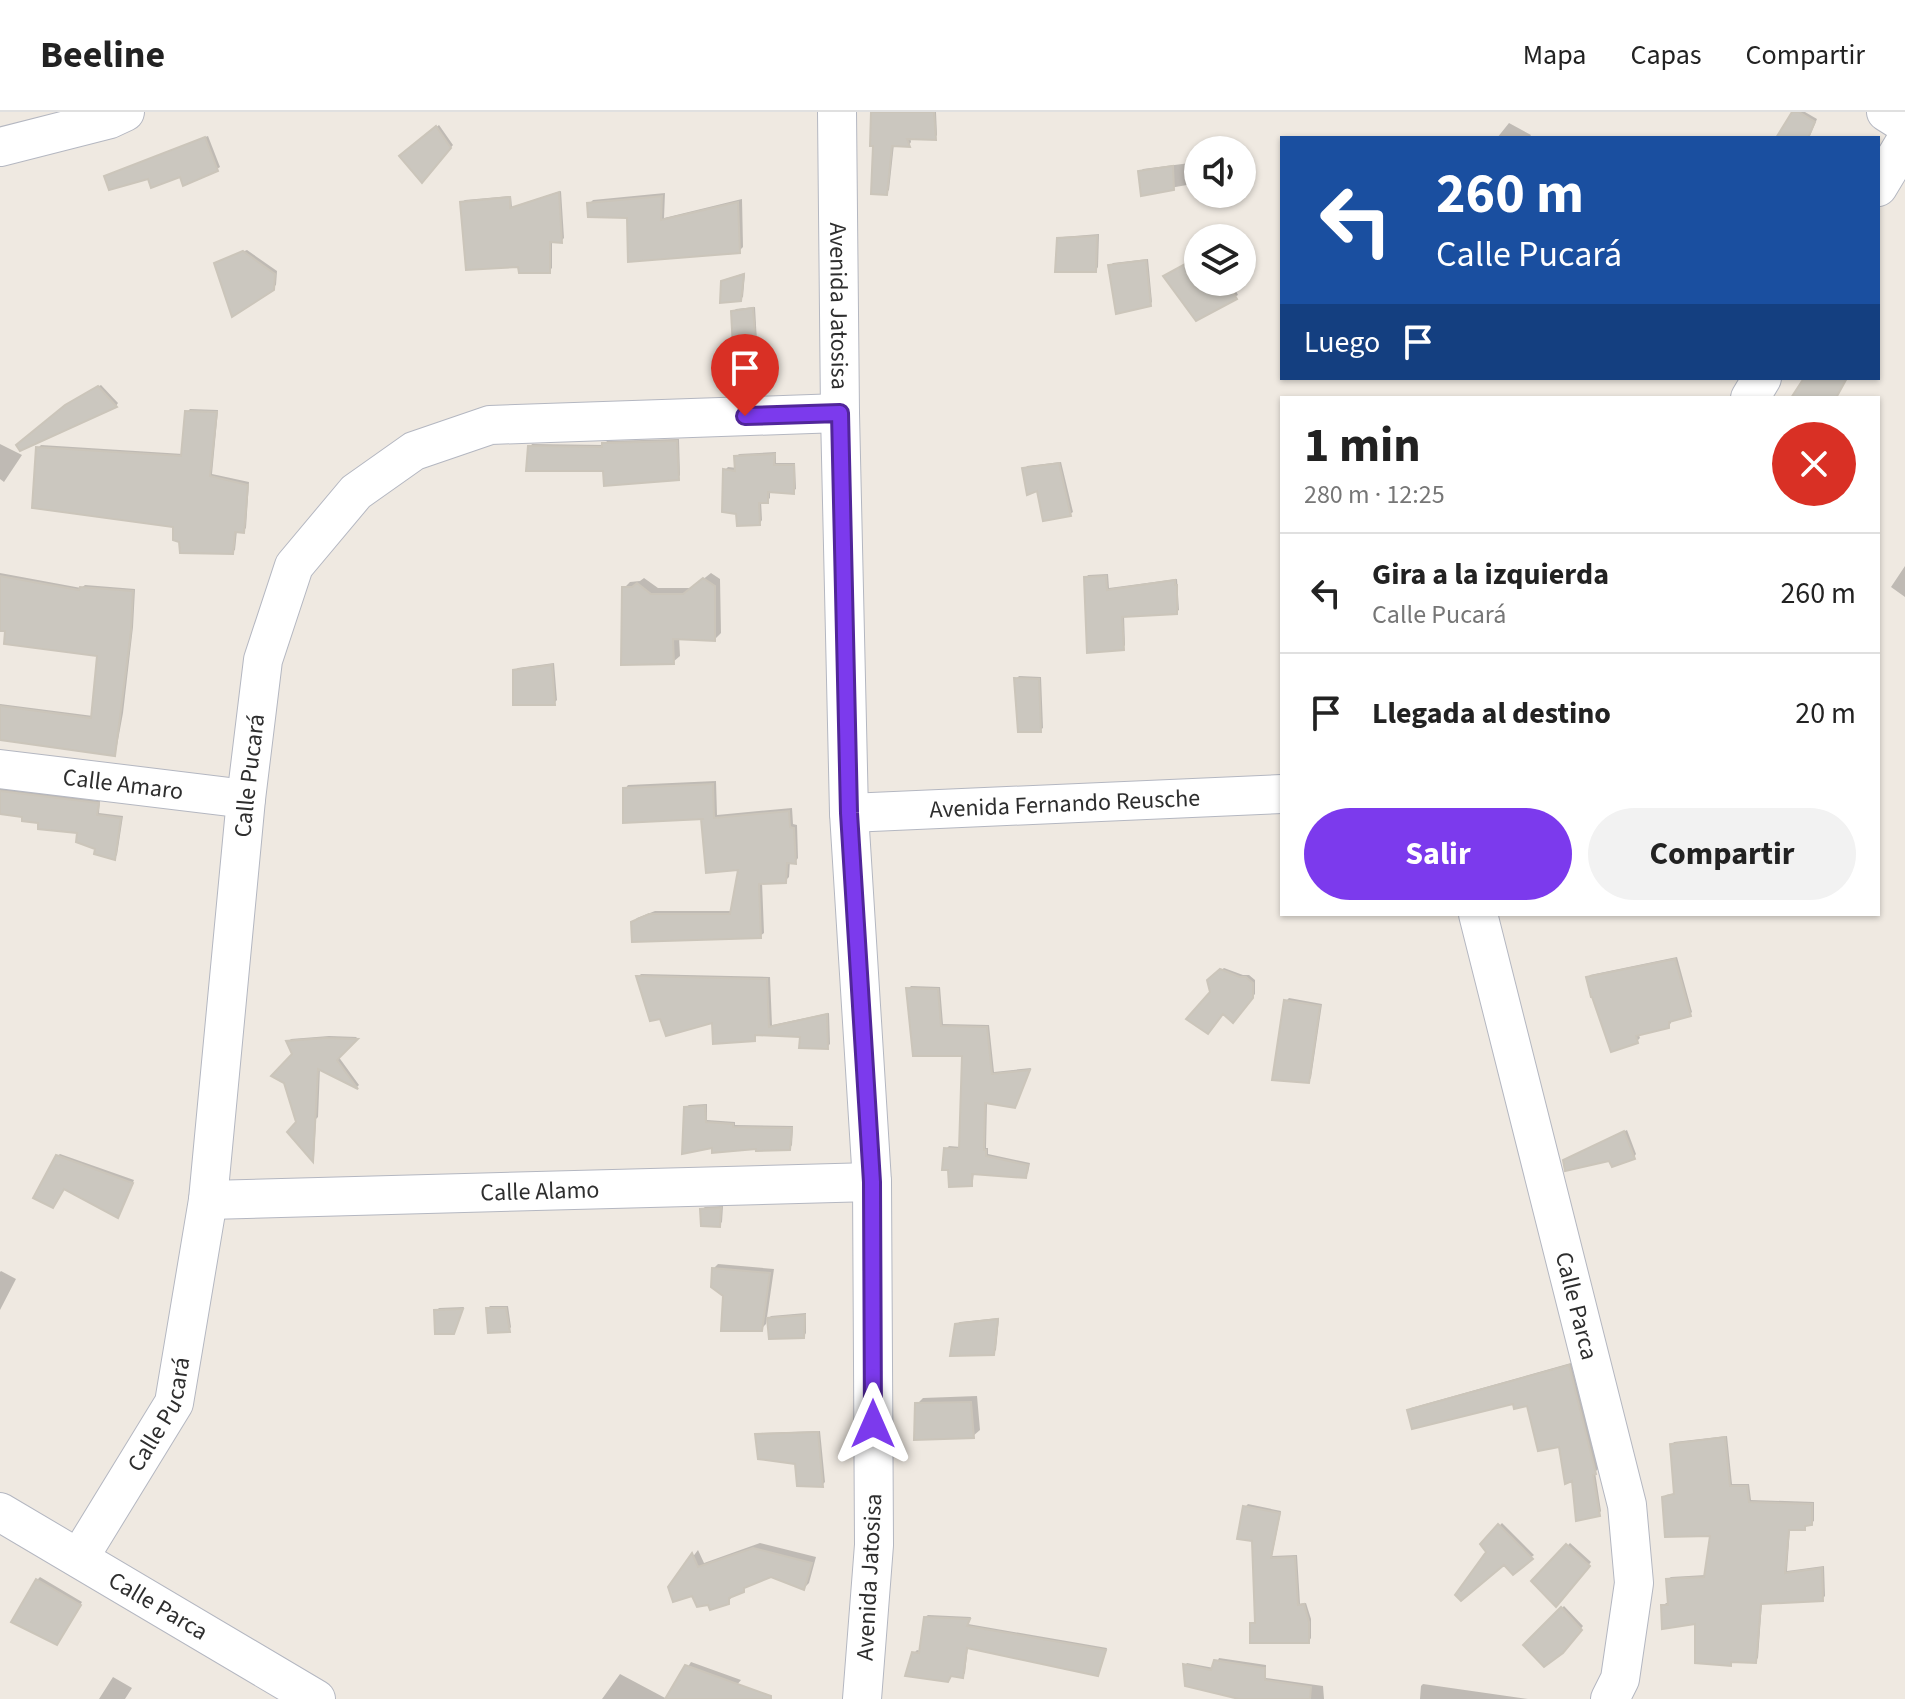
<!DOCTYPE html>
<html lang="es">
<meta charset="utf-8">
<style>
:root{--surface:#fff;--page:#f2f2f2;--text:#222;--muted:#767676;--line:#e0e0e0;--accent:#7c3aed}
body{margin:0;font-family:"Source Sans 3",sans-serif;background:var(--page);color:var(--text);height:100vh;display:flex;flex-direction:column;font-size:30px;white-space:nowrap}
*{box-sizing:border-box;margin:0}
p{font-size:26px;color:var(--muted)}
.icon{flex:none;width:44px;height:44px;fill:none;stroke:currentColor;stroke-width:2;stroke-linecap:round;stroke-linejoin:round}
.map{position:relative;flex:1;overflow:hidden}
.sheet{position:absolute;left:1280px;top:284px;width:600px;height:520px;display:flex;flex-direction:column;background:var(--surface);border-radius:0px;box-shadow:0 2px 6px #0004}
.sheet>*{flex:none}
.hud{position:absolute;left:1280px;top:24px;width:600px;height:244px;border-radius:0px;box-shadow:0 2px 6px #0004;background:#1a4fa0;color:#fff;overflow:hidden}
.fabs{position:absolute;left:1184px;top:24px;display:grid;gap:16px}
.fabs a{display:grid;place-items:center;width:72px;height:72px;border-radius:50%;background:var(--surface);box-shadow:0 2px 6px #0004;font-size:40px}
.pin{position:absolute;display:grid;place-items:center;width:68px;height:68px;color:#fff;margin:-82px -34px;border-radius:50% 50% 50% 0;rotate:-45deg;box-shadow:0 0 8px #0007}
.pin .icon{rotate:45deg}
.me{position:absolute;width:88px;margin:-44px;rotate:0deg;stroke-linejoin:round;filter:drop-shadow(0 0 6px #0008)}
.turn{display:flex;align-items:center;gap:28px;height:168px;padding:0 24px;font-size:36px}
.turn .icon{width:104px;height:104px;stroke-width:2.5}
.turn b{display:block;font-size:56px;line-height:68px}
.then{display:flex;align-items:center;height:76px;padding:0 24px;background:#0003;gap:16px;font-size:30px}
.round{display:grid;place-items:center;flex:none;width:84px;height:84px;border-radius:42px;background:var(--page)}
.summary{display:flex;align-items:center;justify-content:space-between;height:136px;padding:0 24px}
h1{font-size:48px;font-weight:700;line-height:60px}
.action{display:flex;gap:16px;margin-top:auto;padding:16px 24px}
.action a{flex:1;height:92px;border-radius:48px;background:var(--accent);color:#fff;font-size:32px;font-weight:700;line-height:92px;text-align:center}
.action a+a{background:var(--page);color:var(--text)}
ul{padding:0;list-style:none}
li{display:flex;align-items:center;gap:24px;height:120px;padding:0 24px;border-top:2px solid var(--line)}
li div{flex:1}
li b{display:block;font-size:30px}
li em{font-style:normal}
header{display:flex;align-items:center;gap:48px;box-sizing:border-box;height:112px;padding:0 40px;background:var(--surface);border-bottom:2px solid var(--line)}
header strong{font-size:38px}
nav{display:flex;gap:44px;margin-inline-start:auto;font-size:28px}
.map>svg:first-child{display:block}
.shadow{fill:#0003}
.building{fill:#cbc7bf;stroke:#cbc5ba;stroke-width:2}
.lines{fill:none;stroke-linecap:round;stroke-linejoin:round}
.minor-casing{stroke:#b4b7c1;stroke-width:40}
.minor{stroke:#fff;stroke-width:38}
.route-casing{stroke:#51269a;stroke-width:20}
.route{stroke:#7c3aed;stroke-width:14}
.labels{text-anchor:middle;stroke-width:6;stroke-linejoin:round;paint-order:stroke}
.street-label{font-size:24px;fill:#2e2e2e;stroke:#fff}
</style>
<header>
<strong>Beeline</strong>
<nav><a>Mapa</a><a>Capas</a><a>Compartir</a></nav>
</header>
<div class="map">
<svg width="1905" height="1587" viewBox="0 0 1905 1587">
<rect width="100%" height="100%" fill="#efe9e1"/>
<!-- shadow -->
<path class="shadow" d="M873,0H936L937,23L935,26L910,25L911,30L909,33L894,32L889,78L886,81L875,32Z
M1795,0H1805L1817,7L1809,26H1779Z
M1509,11L1531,23L1529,26H1497Z
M439,13L453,33L423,68L402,44Z
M208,24L220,55L217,57L182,63L149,65L109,62Z
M1226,33L1227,38H1200L1203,35Z
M1198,50V71L1142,81L1140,60L1143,57Z
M561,79L564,126L561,129L552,128V156L549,159L520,152L462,90L465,88L511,84L512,95Z
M665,81L664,106L742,87L743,135L739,139L589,92L593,88Z
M1099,122L1098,155L1096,158L1059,127L1062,125Z
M247,138L277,159L276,173L272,176L216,151Z
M1198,145V170H1231L1238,183L1197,206Z
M1148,147L1152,190L1150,192L1111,153L1113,151Z
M745,161L743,185L740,187L723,170L726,167Z
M755,195L757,231L755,234L733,200L736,197Z
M101,273L118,291L116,294L70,291Z
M190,297L218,298L212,362L249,370L246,416L243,419L237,418L235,438L232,440L175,414L38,336L41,333L183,342L187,300Z
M679,327L680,363L678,366L605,357L530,335L532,332L604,333L607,329Z
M0,332L22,343L4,370L0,367Z
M776,340V351H795L796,377L793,379L770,378V386L767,389H761L762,408L760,411L725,358L728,355L737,356L736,345L739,342Z
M1061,350L1073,400L1070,402L1038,376L1025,357L1027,354Z
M1905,454V485L1891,475Z
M0,461L81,476L85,473L135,477L133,515L123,601L116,639L114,641L0,627V592L93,604L99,543L0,517Z
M711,461L720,467L721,521L715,527L679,525L680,544L673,550L624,476L630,470L640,469L644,466L658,476H692Z
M1108,462L1109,476L1177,467L1179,498L1176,500L1124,503L1125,533L1123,536L1086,466L1088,463Z
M554,551L557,588L554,591L515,558L518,556Z
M1019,564L1041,565L1043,616L1040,618L1016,567Z
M716,669L717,703L792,696L793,712L797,713L798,746L795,750L790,749L789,765L785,769L762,770L764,821L760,824L633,810L637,806L655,799H732L741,756L703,708L625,677L628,673Z
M0,676L100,689L99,701L123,704L117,743L115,745L97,736L80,720L24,703L0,700Z
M1677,845L1692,900L1690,902L1671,907V911L1668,914L1638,921L1640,926L1637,929L1588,866L1590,863Z
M1224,856L1243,863H1249L1255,868V882L1232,908L1223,899L1212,881L1209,868Z
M641,862L770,865L772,913L829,901L830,932L827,935L802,923L757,921L754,927L714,909L661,905L638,865Z
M911,874L940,875L943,912L989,913L994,960L1031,956L1017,991L1015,993L987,990L986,1036H988V1042L1030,1051L1028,1061L1026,1063L974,1060L973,1069L971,1072L946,1037L949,1034L961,1035L964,943L908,877Z
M1289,886L1322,892L1311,966L1308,969L1286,889Z
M329,924L357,925L338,944L359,973L357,975L320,956L318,1005L316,1007L314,1045L313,1047L298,1010L295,942L289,929L291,927Z
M707,992V1008L735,1010V1013L793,1014L792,1033L790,1036L714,1039L686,995L689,993Z
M1627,1018L1636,1042L1634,1045L1565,1048Z
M60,1042L134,1068L118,1103L57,1044Z
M723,1094L722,1110L719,1113L702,1097L705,1095Z
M718,1152L774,1157L766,1212L761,1217L725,1183L714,1156Z
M1,1159L16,1167L0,1198V1160Z
M490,1194H508L511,1215L509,1218L488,1196Z
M464,1195L456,1217L453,1220L436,1199L439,1196Z
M806,1201V1221L804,1224L769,1206L771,1204Z
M999,1206L996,1238L993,1241L957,1212L960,1210Z
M1571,1251L1598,1357L1595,1360L1601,1399L1599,1402L1574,1367L1560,1332L1528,1292L1515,1290L1409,1299L1411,1296Z
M977,1284L980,1318L973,1324L917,1292L923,1286Z
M820,1319L825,1370L822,1373L797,1350L757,1323L760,1321Z
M1727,1324L1732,1372H1749L1751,1388L1814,1390V1409L1804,1416H1790L1787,1459L1824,1454L1825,1484L1822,1487L1762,1490L1758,1546L1755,1549L1733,1550L1730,1552L1697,1510L1663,1494L1666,1491H1670L1668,1467L1671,1465L1706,1463L1712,1422L1664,1386L1666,1383L1676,1381L1672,1333L1674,1330Z
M1248,1392L1281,1399L1272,1444L1297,1443L1300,1492L1306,1491L1311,1507V1526L1309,1529L1252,1512L1255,1510L1253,1427L1245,1395Z
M1502,1411L1534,1443L1513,1460L1489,1440L1482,1432Z
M760,1431L816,1445L809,1471L804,1476L771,1463L749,1472L743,1478L734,1482L728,1490H709L693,1481L670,1475L698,1438L704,1451Z
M1570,1431L1591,1450L1556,1492L1533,1469Z
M40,1465L82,1490L59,1528L37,1468Z
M1564,1494L1583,1514L1561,1540L1526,1533Z
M928,1503L971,1505L968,1512L1107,1536L1100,1559L1097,1562L968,1534L965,1561L963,1564L914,1541L917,1538L921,1539L925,1505Z
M1219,1546L1266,1553V1566L1323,1574L1324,1587H1248L1185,1553L1187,1551L1214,1556Z
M691,1550L741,1568L725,1587H602L620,1562L667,1587Z
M113,1565L132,1576L125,1587H99Z
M1423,1572L1528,1587H1420L1421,1574Z"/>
<!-- building -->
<path class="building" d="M871,0H934L936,28L907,27L910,35L892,34L887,83L871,82L873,34H870Z
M1792,0H1799L1815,10L1808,26H1776Z
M436,14L451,36L422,71L399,44Z
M205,25L218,59L183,74L180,65L151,76L148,67L109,78L104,64Z
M1173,54L1174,78L1141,84L1138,59Z
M559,80L562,131L550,130V161H519L518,155L466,158L460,90L510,85V96Z
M662,84L661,108L738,90L740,141L628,150L627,106L588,105L587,91Z
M1097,124L1096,160H1055L1057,126Z
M243,139L275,162L274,178L232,205L214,151Z
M1198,145V170H1227L1237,187L1196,209L1163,164Z
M1146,148L1151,194L1116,202L1108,153Z
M744,162L741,189L720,191L721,169Z
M753,196L756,236H733L731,199Z
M1804,266H1847L1836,286H1791Z
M98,274L117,295L20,339L16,333L65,293Z
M185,299L217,300L210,364L248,373L244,421L235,420L233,442L180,441L179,430L173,428V415L32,396L36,335L181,344Z
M677,329L679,368L604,374L603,359H526L528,334L602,335V331Z
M775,342L774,353H794V382L768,380V391H759L760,413L737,414L736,402L722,400L723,357L735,359L734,344Z
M1059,351L1071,404L1043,409L1037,379L1027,383L1022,356Z
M0,464L79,478L80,475L133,479L131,519L115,644L0,628V594L91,606L97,544L4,532L5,519H0Z
M1106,464L1107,478L1175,468V473H1177V502L1122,505L1124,538L1087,541L1084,465Z
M703,466L715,474V529L673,527L674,552L621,553L622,475H632L637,471L651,482H683Z
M552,553L555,593H513V558Z
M1014,566L1039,567L1041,620H1018Z
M713,672L714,706L789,699L790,715L794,716L796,752L787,751L786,771L759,772L761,826L632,830L631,810L649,802H730L738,758L706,761L701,707H704L623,711V676Z
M0,679L99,691L97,703L121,706L115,748L94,742L95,737L76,730L77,721L38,717V711L22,709V705L0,702Z
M1675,847L1691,904L1669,910V916L1636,924L1638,931L1611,940L1592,885H1591L1586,865Z
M1220,857L1240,865H1246L1253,871V886L1233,911L1223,902L1208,922L1186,907L1210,880L1207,868Z
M636,864L767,867L769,915L827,902L828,937L799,936L800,925L755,923V929L713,932L712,911L666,924L660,907L650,909Z
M906,876L938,877L941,914L987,915L992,962L1030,958L1015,996L985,991L984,1038H986V1044L1028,1053L1026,1066L972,1062V1074L949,1075L948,1058H942L944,1036L959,1037L962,944H913Z
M1284,888L1320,894L1309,971L1272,968Z
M325,926L358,927L337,948L358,977L318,957L313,1050L287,1020L296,1010L284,971L271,964L292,942L286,929Z
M705,994L706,1010L733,1012V1015L792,1016L790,1038L756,1039V1037L712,1041V1036L682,1042L684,995Z
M1624,1019L1635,1047L1612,1055L1609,1049L1565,1059L1563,1048Z
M56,1043L133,1071L118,1106L64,1077L53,1096L33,1086Z
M721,1096L720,1115L701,1114L700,1097Z
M712,1156L770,1161L762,1219H721L723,1184L711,1175Z
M486,1196H506L510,1220L488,1221Z
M463,1197L454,1222H435L434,1198Z
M805,1203L804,1226L769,1227L767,1206Z
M998,1207L994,1243L950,1244L955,1212Z
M1569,1253L1596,1362L1593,1363L1600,1404L1576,1409L1572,1369L1565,1372L1559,1335L1538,1339L1527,1294L1514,1297L1513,1292L1412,1317L1407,1298Z
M971,1290L974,1326L914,1328L915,1291Z
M818,1320L823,1375L797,1374L795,1352L758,1347L755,1322Z
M1725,1325L1730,1374H1747L1749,1390L1812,1392V1413L1805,1414V1418H1789L1785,1461L1822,1456L1823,1489L1761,1492L1756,1551L1731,1550V1554L1695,1551V1512L1662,1517L1661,1493H1668L1666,1467L1704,1465L1710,1424L1665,1425L1662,1385L1674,1382L1670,1332Z
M1243,1394L1280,1401L1271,1446L1295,1445L1298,1493L1304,1492L1309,1510V1531H1250V1511H1255L1252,1429L1237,1427Z
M1498,1412L1533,1447L1513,1463L1504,1453L1461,1489L1455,1483L1486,1440L1480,1432Z
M1566,1432L1590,1454L1556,1495L1531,1469Z
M753,1436L812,1451L804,1478L771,1465L744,1476V1480L729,1486V1492L710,1498L708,1493L697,1495L692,1484L673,1490L668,1475L692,1441L698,1455Z
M36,1467L81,1493L57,1533L11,1510Z
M1561,1495L1582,1518L1563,1541L1544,1555L1523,1533Z
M924,1505L970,1507L967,1514L1106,1538L1098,1564L967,1536L963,1566L951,1564L948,1570L905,1564L912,1540L919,1541Z
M1214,1548L1265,1556V1568L1311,1575L1310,1587H1239L1185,1574L1183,1552L1211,1558Z
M685,1553L771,1584V1587H665Z"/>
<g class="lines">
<!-- minor casing -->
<g class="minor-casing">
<g id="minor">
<path id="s1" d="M837,0L840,301L849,701L872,1070L874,1433L862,1587"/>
<path d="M1886,0L1905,12"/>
<path d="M0,35L110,7L125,0"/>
<path d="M1878,75L1905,30"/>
<path d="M1750,286L1762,266"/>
<path id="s2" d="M0,657L246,687"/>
<path id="s3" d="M849,701L1282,682"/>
<path id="s4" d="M1478,802L1627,1393L1634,1471L1620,1567L1610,1587"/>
<path id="s5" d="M208,1088L872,1070"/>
<path id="s6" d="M0,1400L316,1587"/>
<path id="s7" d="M79,1446L174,1291L208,1088L246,687L263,548L294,454L356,380L414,339L490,313L840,301"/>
</g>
</g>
<!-- minor -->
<use href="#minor" class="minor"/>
</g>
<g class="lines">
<!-- route casing -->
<g class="route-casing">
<path id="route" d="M745,304L840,301L849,701L872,1070L873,1312"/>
</g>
<!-- route -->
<use href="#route" class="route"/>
</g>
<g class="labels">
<!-- street labels -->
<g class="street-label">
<text dy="8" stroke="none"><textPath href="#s1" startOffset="194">Avenida Jatosisa</textPath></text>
<text dy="8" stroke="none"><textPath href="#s7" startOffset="814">Calle Pucará</textPath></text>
<text dy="8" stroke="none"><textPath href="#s2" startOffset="124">Calle Amaro</textPath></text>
<text dy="8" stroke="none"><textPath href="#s3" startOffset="216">Avenida Fernando Reusche</textPath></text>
<text dy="8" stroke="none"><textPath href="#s5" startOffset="332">Calle Alamo</textPath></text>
<text dy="8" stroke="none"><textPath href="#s4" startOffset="404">Calle Parca</textPath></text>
<text dy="8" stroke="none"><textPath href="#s7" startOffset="166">Calle Pucará</textPath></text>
<text transform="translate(869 1465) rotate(-87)" y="8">Avenida Jatosisa</text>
<text dy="8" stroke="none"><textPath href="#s6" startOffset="184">Calle Parca</textPath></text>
</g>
</g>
</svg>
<div class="fabs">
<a><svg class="icon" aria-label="sound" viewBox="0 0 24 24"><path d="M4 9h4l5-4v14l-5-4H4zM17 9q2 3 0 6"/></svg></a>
<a><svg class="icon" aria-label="layers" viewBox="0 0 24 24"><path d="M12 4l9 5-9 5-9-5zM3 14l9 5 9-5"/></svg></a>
</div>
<div class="pin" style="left:745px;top:304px;background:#d93025"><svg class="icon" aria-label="arrive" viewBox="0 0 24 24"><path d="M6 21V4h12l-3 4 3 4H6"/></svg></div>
<svg class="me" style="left:873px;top:1312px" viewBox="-20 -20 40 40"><path d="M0-17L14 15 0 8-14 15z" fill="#7c3aed" stroke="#fff" stroke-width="4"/></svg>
<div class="hud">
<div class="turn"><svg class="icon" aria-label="left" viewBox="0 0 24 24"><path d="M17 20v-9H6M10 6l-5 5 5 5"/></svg><div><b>260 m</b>Calle Pucará</div></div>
<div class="then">Luego<svg class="icon" aria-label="arrive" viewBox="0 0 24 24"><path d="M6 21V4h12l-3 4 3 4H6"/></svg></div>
</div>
<section class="sheet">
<div class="summary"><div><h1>1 min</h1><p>280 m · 12:25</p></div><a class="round" style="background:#d93025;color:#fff"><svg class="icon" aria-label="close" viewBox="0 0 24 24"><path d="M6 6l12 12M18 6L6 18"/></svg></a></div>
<ul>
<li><svg class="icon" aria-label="left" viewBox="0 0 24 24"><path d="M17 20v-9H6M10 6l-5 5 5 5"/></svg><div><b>Gira a la izquierda</b><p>Calle Pucará</p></div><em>260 m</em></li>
<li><svg class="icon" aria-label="arrive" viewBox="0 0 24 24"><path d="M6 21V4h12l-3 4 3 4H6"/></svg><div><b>Llegada al destino</b></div><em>20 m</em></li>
</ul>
<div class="action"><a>Salir</a><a>Compartir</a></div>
</section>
</div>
